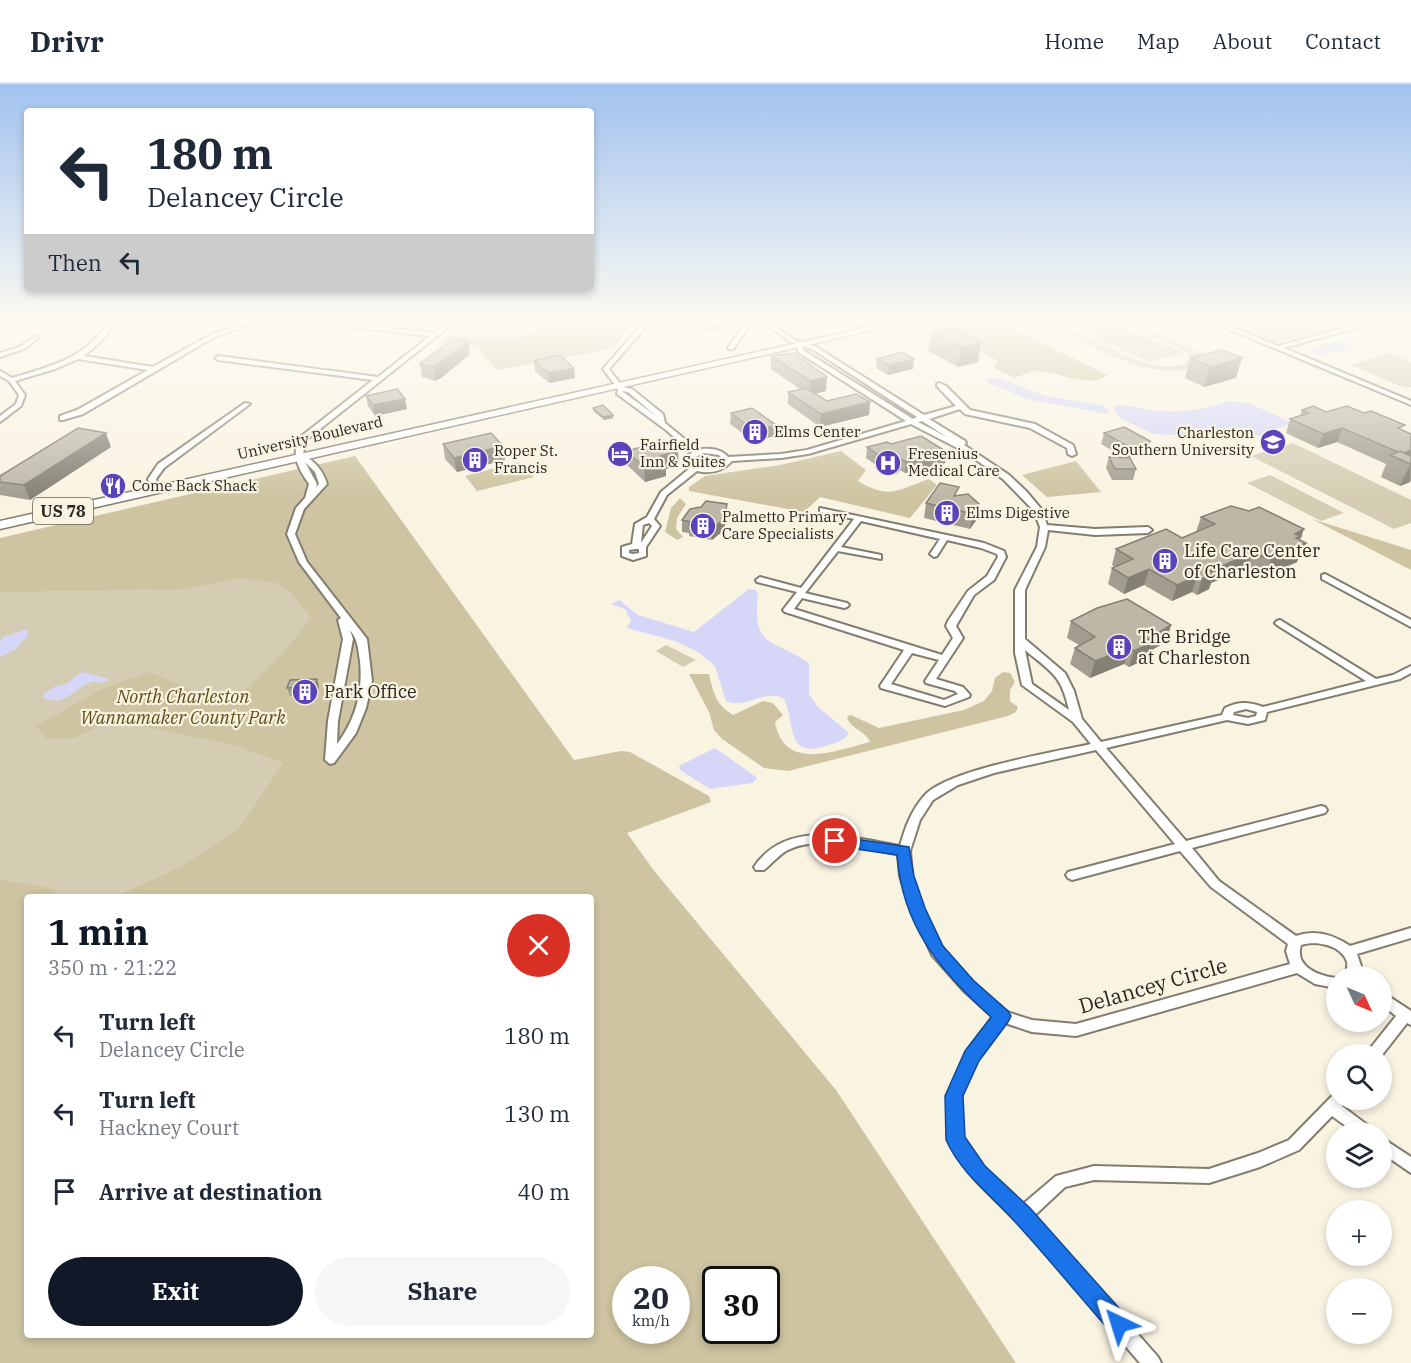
<!DOCTYPE html>
<meta charset="utf-8">
<style>
:root{--surface:#fff;--page:#f6f6f7;--text:#1f2937;--muted:#747a83;--line:#e0e1e3;--accent:#111827}
body{margin:0;font-family:"IBM Plex Serif",serif;background:var(--page);color:var(--text);height:100vh;display:flex;flex-direction:column;font-size:22px;white-space:nowrap}
*{box-sizing:border-box;margin:0}
p{font-size:20px;color:var(--muted)}
.icon{flex:none;width:33px;height:33px;fill:none;stroke:currentColor;stroke-width:2;stroke-linecap:round;stroke-linejoin:round}
.map{position:relative;flex:1;overflow:hidden}
.panel{position:absolute;left:24px;top:810px;width:570px;height:444px;display:flex;flex-direction:column;background:var(--surface);border-radius:6px;box-shadow:0 3px 9px #0003}
.panel>*{flex:none}
.guide{position:absolute;left:24px;top:24px;width:570px;height:183px;border-radius:6px;box-shadow:0 3px 9px #0003;background:#fff;color:var(--text);overflow:hidden}
.needle{width:39px;rotate:134deg}
.fabs{position:absolute;left:1326px;top:882px;display:grid;gap:12px}
.fabs a{display:grid;place-items:center;width:66px;height:66px;border-radius:50%;background:var(--surface);box-shadow:0 3px 9px #0003;font-size:30px}
.speed{position:absolute;left:612px;top:1182px;display:flex;gap:12px;font-size:30px;font-weight:700;text-align:center}
.speed>*{display:grid;place-content:center;width:78px;height:78px;border-radius:50%;background:var(--surface);box-shadow:0 3px 9px #0003;line-height:1}
.speed small{font-size:15px;font-weight:400}
.speed .limit{border:3px solid #111;border-radius:9px;background:#fff;color:#111}
.pin{position:absolute;display:grid;place-items:center;width:51px;height:51px;color:#fff;margin:-26px;border:3px solid #fff;border-radius:50%;box-shadow:0 2px 6px #0007}
.me{position:absolute;width:66px;margin:-33px;rotate:319deg;stroke-linejoin:round;filter:drop-shadow(0 0 4px #0008)}
.turn{display:flex;align-items:center;gap:21px;height:126px;padding:0 24px;font-size:27px}
.turn .icon{width:78px;height:78px;stroke-width:2.5}
.turn b{display:block;font-size:42px;line-height:51px}
.then{display:flex;align-items:center;height:57px;padding:0 24px;background:#0003;gap:12px;font-size:22px}
.round{display:grid;place-items:center;flex:none;width:63px;height:63px;border-radius:32px;background:var(--page)}
.headline{display:flex;align-items:center;justify-content:space-between;height:102px;padding:0 24px}
h1{font-size:36px;font-weight:700;line-height:45px;color:var(--accent)}
.action{display:flex;gap:12px;margin-top:auto;padding:12px 24px}
.action a{flex:1;height:69px;border-radius:36px;background:var(--accent);color:#fff;font-size:24px;font-weight:700;line-height:69px;text-align:center}
.action a+a{background:var(--page);color:var(--text)}
ul{padding:0;list-style:none}
li{display:flex;align-items:center;gap:18px;height:78px;padding:0 24px}
li div{flex:1}
li b{display:block;font-size:22px}
li em{font-style:normal}
header{display:flex;align-items:center;gap:36px;box-sizing:border-box;height:84px;padding:0 30px;background:var(--surface);border-bottom:2px solid var(--line)}
header strong{font-size:28px}
nav{display:flex;gap:33px;margin-inline-start:auto;font-size:21px}
.map>svg:first-child{display:block}
.green{fill:#d5cdb3}
.forest{fill:#cec4a1;fill-rule:evenodd}
.water{fill:#d6d6f9}
.lines{fill:none;stroke-linecap:round;stroke-linejoin:round}
.street-casing{stroke:#827d6e;stroke-width:4}
.primary-casing{stroke:#827d6e;stroke-width:3}
.street{fill:#fff;fill-rule:evenodd}
.primary{fill:#fff;fill-rule:evenodd}
.wall{fill:#a29d8f}
.shaded-wall{fill:#848074}
.building{fill:#bcb7a6;stroke:#848074;stroke-width:1.5}
.route{fill:#1a73e8;stroke:#114b97;stroke-width:1.5}
.labels{text-anchor:middle;stroke-width:4.5;stroke-linejoin:round;paint-order:stroke}
.far-poi-label{font-size:15px;fill:#292720;stroke:#f9f3e2;text-anchor:start}
.far-street-label{font-size:15px;fill:#292720;stroke:#f9f3e2}
.shield{fill:#f9f3e2;stroke:#67645a;stroke-width:1.5}
.shield-label{font-size:16px;font-weight:bold;fill:#292720}
.poi-label{font-size:18px;fill:#292720;stroke:#f9f3e2;text-anchor:start}
.park-label{font-size:18px;font-style:italic;fill:#5e4e14;stroke:#f9f3e2}
.near-street-label{font-size:21px;fill:#292720;stroke:#f9f3e2}
</style>
<header>
<strong>Drivr</strong>
<nav><a>Home</a><a>Map</a><a>About</a><a>Contact</a></nav>
</header>
<div class="map">
<svg width="1411" height="1279" viewBox="0 0 1411 1279">
<rect width="100%" height="100%" fill="#f9f3e2"/>
<!-- green -->
<path class="green" d="M1060,237H1070L1069,242L1076,247C1102,260 1166,300 1192,274L1184,266L1119,237H1129L1215,275C1205,279 1194,285 1184,286C1140,292 1095,262 1057,244L1060,243Z
M1111,237L1183,269L1149,278L1077,244Z
M1222,237H1354L1273,260Z
M1390,269L1411,278V303L1405,304L1351,281Z
M1293,359L1411,416V439L1394,445L1251,372Z
M1270,391L1344,429L1321,437L1247,399Z
M339,398L428,644L224,813H27L0,957V479Z
M666,561L696,576L683,583L656,567Z"/>
<!-- forest -->
<path class="forest" d="M510,237H622L631,243L616,260L606,266L496,286L478,263L439,259L449,251C479,253 510,260 537,246C529,240 518,244 510,237Z
M943,237H998L1107,291C1089,306 1059,287 1037,287C1028,287 1022,292 1014,294L994,284L998,277L934,239Z
M841,367L866,386L858,397C890,416 897,406 929,395L937,401L910,434L820,413L804,428L689,407V403L705,392L780,381Z
M355,372L574,676L621,667L630,668L709,712L711,718L627,749L655,788L836,1006L1016,1279H0V796L56,805L54,813H27V1251H591V813H115L178,784L238,746L283,679L235,661L112,636L74,654L47,655L36,642L102,605L149,588L190,605L204,621L238,613L291,560L311,534L290,507L276,499L242,494L181,505L0,508V454ZM626,1196H676V1246H626ZM716,1196H766V1246H716Z
M1076,377L1101,408L1047,413L1022,391Z
M519,378L534,393L477,407L465,392Z
M680,414L686,420L677,434L676,445L683,453L677,456L665,448L671,424Z
M1312,435L1411,466V486Z
M1003,588L1010,589L1015,598L1010,606V617L1018,623L1016,628L1008,632L788,687L764,684L722,655L714,646L709,628L689,590H709C713,608 716,621 733,631L763,617L773,619L783,631L775,638C784,689 837,666 870,658C865,646 850,645 847,633L851,631L879,644L964,626L984,617L992,607L995,594Z"/>
<!-- water -->
<path class="water" d="M1338,257L1354,263L1323,272L1307,266Z
M990,294L1001,295L1046,312L1102,321L1109,325L1107,330L1027,315L989,299L986,296Z
M1229,317L1251,320L1292,339L1261,351L1237,354L1153,350L1120,334L1113,324C1122,318 1139,325 1150,326C1176,330 1204,325 1229,317Z
M749,505L756,506L758,510C752,565 771,553 809,579V610L818,623L849,649C843,658 835,659 825,662C783,676 796,633 783,614C763,605 745,626 726,617L715,582L698,568L675,557L627,544L631,537L625,525L611,520L619,516L638,531L694,548Z
M27,545L28,552L16,565L0,573V557L3,553Z
M82,588L110,595L102,599C84,589 70,626 44,614V610L54,603L66,600Z
M715,664C717,665 755,692 757,694L753,699L710,705L680,686L679,682Z"/>
<g class="lines">
<!-- street casing -->
<g class="street-casing">
<path id="street" d="M103,237H109L112,241L104,255L84,272L153,283L212,250L254,237H262L216,252L83,330L63,336H60V332L77,326L148,286L78,275L55,285L15,297L25,311L21,322L0,338V332L16,320L19,311L9,297L0,292V287L12,294C48,283 85,275 106,241Z
M314,237H329L434,249L450,237H456L305,357L303,371C315,377 323,387 327,400L304,425L295,450L307,478L367,555L372,597L366,624L356,649L334,679L330,680L325,676L328,637L343,555L338,536L341,534L299,478L287,450L296,424L305,414L309,400C299,386 291,371 299,354L373,296L218,276L215,274L218,272L378,293L430,252L317,239ZM305,378L315,388L319,400L316,403L317,400ZM350,546C358,556 358,565 360,577C363,608 356,635 337,660L338,637L353,555Z
M645,237H651L609,285L623,303L632,305L663,330L665,339L698,366C708,363 722,365 728,373L781,370L807,366L906,337L798,268L797,260L791,258L761,237H767L795,256L816,263L924,331L956,322L937,302V300L939,299L946,302L970,326L1035,340L1073,361L1076,370L1072,372L1068,370L1067,364L1030,344L965,330L960,325L929,335L965,357L966,359L964,361L1009,391L1027,408L1042,426L1047,441L1095,445L1148,443L1152,446L1148,449L1095,451L1048,446L1045,463L1025,506V555L1065,589L1074,607L1082,635L1101,658L1222,631L1225,624C1239,617 1249,618 1263,623L1366,597L1277,541L1275,539L1277,537L1280,536L1376,595L1393,591L1411,582V589L1400,595L1267,628L1265,636L1248,640L1227,636L1106,664L1186,757L1321,722L1325,723L1327,726L1325,729L1192,764L1219,797L1296,852C1315,845 1334,851 1350,862L1411,844V854L1357,870L1361,882L1358,892H1346C1346,888 1348,883 1347,878C1342,861 1316,856 1301,861C1294,883 1319,892 1336,894V904L1315,900L1297,889L1076,952L1032,948L1005,939L977,976L961,1012L963,1053L983,1083L1023,1120L1056,1092L1094,1082L1209,1085L1258,1069L1289,1056L1333,1011L1336,1010V1016H1345L1342,1022L1370,1043L1372,1048H1354L1332,1032L1299,1066L1260,1083L1209,1099L1094,1096L1065,1103L1034,1132L1158,1273L1161,1279H1140L1017,1136L973,1093L951,1060L948,1055L947,1012L967,968L993,933L963,906L932,871L911,824L900,792L898,770C865,765 817,750 786,767C778,772 771,780 764,786H756L754,783C787,734 852,754 900,762C905,744 911,727 924,712C946,686 1055,668 1091,660L1073,638L1022,601L1015,569V506L1037,463L1040,443L1034,427L1003,395L965,368L911,340L808,370L781,374L732,377C722,388 710,390 697,387L667,411L654,435L660,442L646,463V472L633,476L622,472V463L632,460L635,440L647,433L661,408L690,384L687,382L685,373L692,369L666,346L617,310L618,305L603,285ZM803,262L812,265L917,333L913,335L803,266ZM623,307L628,308L656,332L623,308ZM922,337L947,353L918,338ZM704,369L719,371L724,377C715,385 705,385 695,381L693,374ZM649,439L652,442L641,459L643,441ZM636,465H639V469L633,470L629,469V466ZM1025,566C1051,588 1061,590 1069,626L1032,600ZM1246,625L1257,628L1256,632L1248,634L1233,631L1234,628ZM1096,666L1175,760L1068,788L1066,791L1068,794L1072,796L1180,767L1211,803L1288,860L1286,867L1290,880L1076,940L1032,936L1007,928L973,898L942,864L923,824L912,792L910,767L920,736L933,716L958,701L994,689Z
M747,237H753L733,265H729L728,264Z
M1209,237H1216L1278,262L1370,237H1378L1377,238L1284,264L1411,317V321Z
M35,252L38,254L37,255L24,265L0,273V269L20,263Z
M245,319L250,320L164,384L156,395L159,406L155,408H152L148,395L158,380Z
M820,424L984,459L1004,467L1006,473L994,496L974,511L956,542L963,554L936,595L963,603L970,611L969,613L945,622L881,604L880,602L904,566L785,528L783,526L797,508L757,498L756,496L760,493L801,504L854,435L820,428ZM861,437L940,455L930,470L934,473L937,472L947,456L981,464L997,470L998,473L987,492L968,507L948,537L946,542L953,554L942,571L794,525L802,514L844,524L847,523L849,521L847,519L805,509L838,467L881,475V471L841,463ZM912,569L939,576L925,597L926,599L955,607L958,610L944,616L891,600Z
M1325,490L1411,536V543L1322,495V491Z
M1382,908L1411,927V941L1407,939L1382,971L1367,970L1369,966L1396,932L1382,921Z
M1382,1054L1411,1073V1089L1382,1069Z"/>
</g>
<!-- primary casing -->
<g class="primary-casing">
<path id="primary" d="M896,237H913L0,445V437Z"/>
</g>
<!-- street -->
<use href="#street" class="street"/>
<!-- primary -->
<use href="#primary" class="primary"/>
</g>
<!-- wall -->
<path class="wall" d="M698,237H724V239L716,248L698,246Z
M798,237H812L808,244L798,243Z
M952,243L978,278L958,283L928,267L931,248Z
M468,257L470,270L441,294L435,297L422,293L420,280Z
M771,272L826,307L815,310L827,317L870,318L869,331L820,343L788,320V308L800,305L771,285Z
M1190,274L1236,294L1204,303L1185,294Z
M877,275L913,285L888,291L876,284Z
M534,277L575,294L549,299L535,287Z
M366,312L407,325L375,332L368,322Z
M593,324L613,331V334L604,336L593,327Z
M1302,326L1326,328L1403,346L1411,350V396L1410,398L1400,402L1381,393L1386,380L1337,358L1318,364L1286,349L1290,335L1300,332Z
M731,329L775,352L753,357L730,340Z
M1104,349L1150,357L1147,368L1127,374L1136,385L1133,396H1112L1106,384L1109,373L1126,374L1101,360Z
M443,360L505,376L457,388L445,375Z
M891,360L947,368L945,379L905,389L900,386L897,390L886,388L866,374L867,363Z
M111,363L30,416L0,411V392Z
M626,367L679,381L666,385V392L645,398L627,381Z
M958,412L979,420L977,435L970,445L924,434L926,419Z
M727,420V432L724,446L712,456L689,452V449L682,448V436Z
M1201,433L1300,456L1306,459L1300,474L1298,475L1297,478L1273,489L1265,490L1247,484L1211,499L1209,505L1197,511L1192,508L1172,517L1144,501L1124,510L1108,500L1112,484L1115,483L1112,481L1116,465L1182,454L1196,448Z
M1071,537L1171,541L1166,558L1150,567L1148,574L1129,583L1124,580L1090,594L1070,580L1075,564L1079,561L1067,554Z
M317,595L319,603L317,611L290,612L287,604Z"/>
<!-- shaded-wall -->
<path class="shaded-wall" d="M718,237H724V239L716,248V239Z
M808,237H812L808,244Z
M468,257L470,270L441,294L435,297L433,283Z
M981,258L978,278L958,283L961,263Z
M1242,274L1236,294L1204,303L1210,283Z
M914,275L913,285L888,291L889,281Z
M574,284L575,294L549,299L548,289Z
M827,293L826,307L809,311L810,297Z
M405,315L407,325L375,332L373,321Z
M870,318L869,331L820,343L821,330Z
M613,331V334L604,336L603,333Z
M776,341L775,352L753,357L754,347Z
M1342,344L1337,358L1318,364L1323,350Z
M106,349L111,363L30,416L24,401Z
M1150,357L1147,368L1126,374L1129,363Z
M503,362L505,376L457,388L454,374Z
M1411,366V378L1401,370Z
M678,367L679,381L666,385V392L645,398L644,383L660,372Z
M947,368L945,379L905,389L906,378Z
M901,375L900,386L897,390L898,379Z
M1411,379L1410,398L1400,402L1410,380Z
M727,420V432L724,446L712,456V445Z
M979,420L977,435L970,445L973,430Z
M1304,445L1298,461H1300L1306,459L1300,474L1298,475L1297,478L1273,489L1265,490L1271,475L1295,450Z
M1252,469L1247,484L1211,499L1209,505L1197,511L1202,495L1210,487Z
M1149,485L1144,501L1124,510L1128,494Z
M1197,492L1192,508L1172,517L1177,501Z
M1171,541L1166,558L1150,567L1148,574L1129,583L1134,567L1148,555Z
M1129,564L1124,580L1090,594L1095,577Z
M317,595L319,603L317,611L315,602Z"/>
<!-- building -->
<path class="building" d="M698,237H718L716,239Z
M952,243L981,258L961,263L931,248Z
M453,255L468,257L439,280L433,283L420,280Z
M1222,266L1242,274L1210,283L1190,274Z
M902,268L914,275L889,281L877,275Z
M794,269L827,293L810,297L771,272Z
M560,271L574,284L548,289L534,277Z
M806,304L827,317L856,310L870,318L821,330L788,308Z
M397,305L405,315L373,321L366,312Z
M603,321L613,331L603,333L593,324Z
M1313,322L1326,328L1347,322L1364,329L1371,327L1405,341L1398,344L1411,350V366L1404,369L1400,367L1398,368L1342,344L1323,350L1290,335L1309,329L1302,326Z
M752,324L776,341L754,347L731,329Z
M1124,343L1150,357L1129,363L1104,349Z
M78,344L106,349L24,401L0,398V392Z
M491,349L503,362L454,374L443,360Z
M921,352L947,368L906,378L901,375L898,379L887,377L867,363L887,358L891,360Z
M667,357L678,367L660,372L666,377L644,383L626,367Z
M1400,367L1411,372V379L1410,380L1390,371Z
M1109,373L1130,374L1136,385H1115Z
M940,399L959,403L954,412L968,410L979,420L973,430L926,419Z
M706,417L727,420L724,435L712,445L689,441L691,438L682,436L690,425L701,423Z
M1231,422L1249,427L1259,423L1304,445L1295,450L1301,452L1296,454L1306,459L1300,461L1303,462L1279,473L1271,475L1252,469L1210,487L1214,489L1202,495L1197,492L1177,501L1149,485L1128,494L1112,484L1133,475L1116,465L1166,445L1182,454L1215,440L1201,433Z
M1127,515L1171,541L1148,555L1153,558L1134,567L1129,564L1095,577L1075,564L1095,553L1071,537L1097,524Z
M317,595L315,602L287,604L290,596Z"/>
<!-- sky -->
<linearGradient id="sky" x2="0" y2="1"><stop stop-color="#a1c2ef"/><stop offset="0.57" stop-color="#fcfaf2"/><stop offset="1" stop-color="#fcfaf2" stop-opacity="0"/></linearGradient>
<rect width="1411" height="416" fill="url(#sky)"/>
<!-- route -->
<path class="route" d="M835,752L909,763L914,792L925,824L943,862L974,897L1008,927L1011,932L1008,938L979,977L963,1012L965,1053L985,1082L1030,1124L1126,1232L1130,1240L1126,1248L1119,1251L1111,1248C1079,1212 1049,1175 1017,1140C992,1112 962,1091 946,1056L945,1012L965,967L991,933C940,887 902,842 897,771L829,761L827,757Z"/>
<!-- icons -->
<defs>
<g id="building-disc" transform="scale(1.35)"><circle r="9.5" fill="#5944bc" stroke="#f9f3e2"/><path d="M-4-6H4V6H1V3H-1V6H-4ZM-2.5-4.3h1.7v1.8h-1.7ZM.8-4.3h1.7v1.8H.8ZM-2.5-1h1.7V.8h-1.7ZM.8-1h1.7V.8H.8Z" fill="#fff"/></g>
<g id="university-disc" transform="scale(1.35)"><circle r="9.5" fill="#5944bc" stroke="#f9f3e2"/><path d="M0-5L7-2L0 1L-7-2ZM-4 1L0 2.5L4 1V4Q0 6-4 4Z" fill="#fff"/></g>
<g id="hotel-disc" transform="scale(1.35)"><circle r="9.5" fill="#5944bc" stroke="#f9f3e2"/><path d="M-6-4.5h1.5V1H6V5H4.5V3h-9V5H-6ZM-4 0a1.8 1.8 0 1 1 3.6 0ZM.5 0V-2.5h3Q6-2.5 6 0Z" fill="#fff"/></g>
<g id="hospital-disc" transform="scale(1.35)"><circle r="9.5" fill="#5944bc" stroke="#f9f3e2"/><path d="M-5-5h3v3.5h4V-5h3V5h-3V1.5h-4V5h-3Z" fill="#fff"/></g>
<g id="restaurant-disc" transform="scale(1.35)"><circle r="9.5" fill="#5944bc" stroke="#f9f3e2"/><path d="M-5-6h1v4h1v-4h1v4h1v-4h1v5L-1.5 .5V6h-2V.5L-5-1ZM5-6V6H3V1.5H1.5Q1.5-4 5-6Z" fill="#fff"/></g>
</defs>
<g fill-rule="evenodd">
<use href="#building-disc" x="755" y="348"/>
<use href="#university-disc" x="1273" y="358"/>
<use href="#hotel-disc" x="620" y="370"/>
<use href="#building-disc" x="475" y="376"/>
<use href="#hospital-disc" x="888" y="379"/>
<use href="#restaurant-disc" x="113" y="402"/>
<use href="#building-disc" x="947" y="429"/>
<use href="#building-disc" x="703" y="442"/>
<use href="#building-disc" x="1165" y="477"/>
<use href="#building-disc" x="1119" y="563"/>
<use href="#building-disc" x="305" y="608"/>
</g>
<g class="labels">
<!-- far-poi labels -->
<g class="far-poi-label">
<text x="774" y="353">Elms Center</text>
<text x="1254" y="354" text-anchor="end">Charleston<tspan x="1254" dy="17">Southern University</tspan></text>
<text x="640" y="366">Fairfield<tspan x="640" dy="17">Inn &amp; Suites</tspan></text>
<text x="494" y="372">Roper St.<tspan x="494" dy="17">Francis</tspan></text>
<text x="908" y="375">Fresenius<tspan x="908" dy="17">Medical Care</tspan></text>
<text x="132" y="407">Come Back Shack</text>
<text x="966" y="434">Elms Digestive</text>
<text x="722" y="438">Palmetto Primary<tspan x="722" dy="17">Care Specialists</tspan></text>
</g>
<!-- far-street labels -->
<g class="far-street-label">
<text transform="translate(310 354) rotate(-13)" y="5">University Boulevard</text>
</g>
<!-- shield labels -->
<rect class="shield" x="33" y="414" width="60" height="26" rx="4.5"/>
<g class="shield-label">
<text x="63" y="433">US 78</text>
</g>
<!-- poi labels -->
<g class="poi-label">
<text x="1184" y="473">Life Care Center<tspan x="1184" dy="21">of Charleston</tspan></text>
<text x="1138" y="559">The Bridge<tspan x="1138" dy="21">at Charleston</tspan></text>
<text x="324" y="614">Park Office</text>
</g>
<!-- park labels -->
<g class="park-label">
<text x="183" y="619">North Charleston<tspan x="183" dy="21">Wannamaker County Park</tspan></text>
</g>
<!-- near-street labels -->
<g class="near-street-label">
<text transform="translate(1153 902) rotate(-16)" y="7">Delancey Circle</text>
</g>
</g>
</svg>
<div class="fabs">
<a><svg class="needle" viewBox="-14 -14 28 28"><path d="M0-13l5 13h-10z" fill="#e53935"/><path d="M0 13l5-13h-10z" fill="#747a83"/></svg></a>
<a><svg class="icon" aria-label="search" viewBox="0 0 24 24"><circle cx="10" cy="10" r="6"/><path d="M15 15l6 6"/></svg></a>
<a><svg class="icon" aria-label="layers" viewBox="0 0 24 24"><path d="M12 4l9 5-9 5-9-5zM3 14l9 5 9-5"/></svg></a>
<a>+</a>
<a>−</a>
</div>
<div class="speed"><div>20<small>km/h</small></div><div class="limit">30</div></div>
<div class="pin" style="left:835px;top:757px;background:#d93025"><svg class="icon" aria-label="arrive" viewBox="0 0 24 24"><path d="M6 21V4h12l-3 4 3 4H6"/></svg></div>
<svg class="me" style="left:1119px;top:1240px" viewBox="-20 -20 40 40"><path d="M0-17L14 15 0 8-14 15z" fill="#1a73e8" stroke="#fff" stroke-width="4"/></svg>
<div class="guide">
<div class="turn"><svg class="icon" aria-label="left" viewBox="0 0 24 24"><path d="M17 20v-9H6M10 6l-5 5 5 5"/></svg><div><b>180 m</b>Delancey Circle</div></div>
<div class="then">Then<svg class="icon" aria-label="left" viewBox="0 0 24 24"><path d="M17 20v-9H6M10 6l-5 5 5 5"/></svg></div>
</div>
<section class="panel">
<div class="headline"><div><h1>1 min</h1><p>350 m · 21:22</p></div><a class="round" style="background:#d93025;color:#fff"><svg class="icon" aria-label="close" viewBox="0 0 24 24"><path d="M6 6l12 12M18 6L6 18"/></svg></a></div>
<ul>
<li><svg class="icon" aria-label="left" viewBox="0 0 24 24"><path d="M17 20v-9H6M10 6l-5 5 5 5"/></svg><div><b>Turn left</b><p>Delancey Circle</p></div><em>180 m</em></li>
<li><svg class="icon" aria-label="left" viewBox="0 0 24 24"><path d="M17 20v-9H6M10 6l-5 5 5 5"/></svg><div><b>Turn left</b><p>Hackney Court</p></div><em>130 m</em></li>
<li><svg class="icon" aria-label="arrive" viewBox="0 0 24 24"><path d="M6 21V4h12l-3 4 3 4H6"/></svg><div><b>Arrive at destination</b></div><em>40 m</em></li>
</ul>
<div class="action"><a>Exit</a><a>Share</a></div>
</section>
</div>
